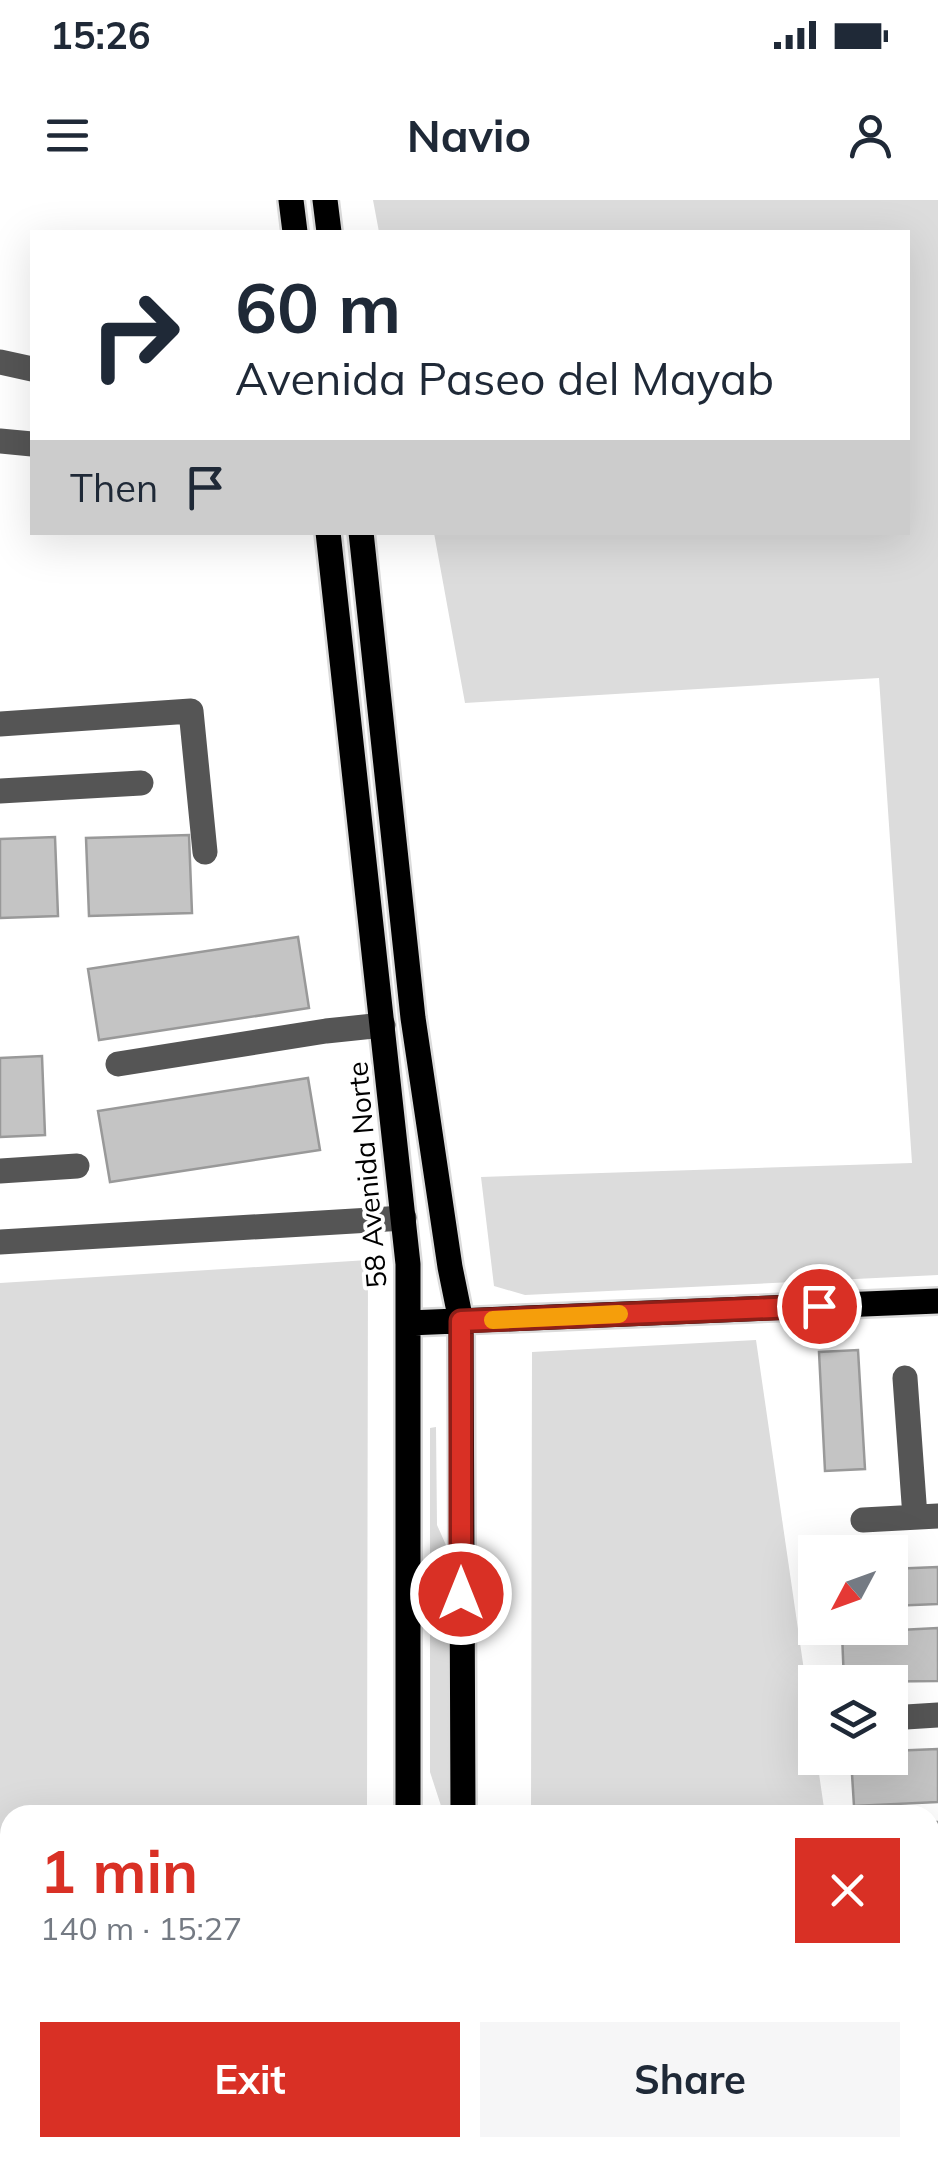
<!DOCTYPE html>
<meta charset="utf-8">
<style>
:root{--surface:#fff;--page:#f6f6f7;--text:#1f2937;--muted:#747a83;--accent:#d93025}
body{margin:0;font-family:Mulish,sans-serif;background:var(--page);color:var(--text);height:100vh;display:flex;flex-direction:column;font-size:38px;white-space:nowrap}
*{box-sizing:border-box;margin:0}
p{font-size:32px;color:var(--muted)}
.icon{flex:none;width:55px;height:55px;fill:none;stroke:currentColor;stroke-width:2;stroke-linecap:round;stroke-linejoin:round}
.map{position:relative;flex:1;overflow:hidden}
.panel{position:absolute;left:0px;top:1605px;width:940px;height:352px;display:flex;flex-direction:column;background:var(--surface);border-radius:30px 30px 0 0;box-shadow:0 10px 40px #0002}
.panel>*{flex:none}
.guide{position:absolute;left:30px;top:30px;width:880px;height:305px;border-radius:0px;box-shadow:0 10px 40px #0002;background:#fff;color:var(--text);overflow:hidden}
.needle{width:65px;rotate:229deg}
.controls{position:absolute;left:798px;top:1335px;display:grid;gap:20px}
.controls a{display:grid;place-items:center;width:110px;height:110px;border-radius:0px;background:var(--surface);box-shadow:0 10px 40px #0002;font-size:50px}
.pin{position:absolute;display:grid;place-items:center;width:85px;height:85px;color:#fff;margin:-42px;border:5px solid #fff;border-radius:50%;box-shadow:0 2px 10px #0007}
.me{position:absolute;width:110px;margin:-55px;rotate:0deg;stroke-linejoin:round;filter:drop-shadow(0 0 8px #0008)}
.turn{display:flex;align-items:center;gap:35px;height:210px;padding:0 40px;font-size:45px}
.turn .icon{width:130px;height:130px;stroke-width:2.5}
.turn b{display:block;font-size:70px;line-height:85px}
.then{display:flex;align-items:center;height:95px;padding:0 40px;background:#0003;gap:20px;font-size:38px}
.round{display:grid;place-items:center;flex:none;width:105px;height:105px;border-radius:0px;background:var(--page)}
.overview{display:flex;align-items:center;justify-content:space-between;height:170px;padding:0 40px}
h1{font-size:60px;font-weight:700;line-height:75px;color:var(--accent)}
.cta{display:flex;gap:20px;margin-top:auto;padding:20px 40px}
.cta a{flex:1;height:115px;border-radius:0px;background:var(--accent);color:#fff;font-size:40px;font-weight:700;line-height:115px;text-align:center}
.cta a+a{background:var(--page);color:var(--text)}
.status{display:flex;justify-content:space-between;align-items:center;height:70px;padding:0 50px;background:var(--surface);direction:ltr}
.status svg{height:28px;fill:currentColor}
header{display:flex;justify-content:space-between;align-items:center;height:130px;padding:0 40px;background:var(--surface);font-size:45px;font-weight:700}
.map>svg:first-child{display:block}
.green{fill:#dcdcdc}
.building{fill:#c4c4c4;stroke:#999;stroke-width:2.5}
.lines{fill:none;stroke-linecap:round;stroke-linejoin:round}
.major-casing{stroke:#dbdbdb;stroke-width:30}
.minor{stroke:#555;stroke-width:25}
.major{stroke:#000;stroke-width:25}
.route-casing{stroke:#8d1f18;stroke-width:25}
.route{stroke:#d93025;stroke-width:18}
.slow{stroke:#f59e0b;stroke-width:18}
.labels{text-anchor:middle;stroke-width:8;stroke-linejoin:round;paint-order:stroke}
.street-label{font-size:28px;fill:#000;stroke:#fff}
</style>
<div class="status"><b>15:26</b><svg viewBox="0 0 49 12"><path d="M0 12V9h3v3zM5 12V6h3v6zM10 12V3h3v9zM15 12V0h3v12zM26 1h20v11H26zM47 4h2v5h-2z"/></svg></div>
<header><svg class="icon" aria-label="menu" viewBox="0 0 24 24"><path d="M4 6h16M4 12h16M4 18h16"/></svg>Navio<svg class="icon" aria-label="person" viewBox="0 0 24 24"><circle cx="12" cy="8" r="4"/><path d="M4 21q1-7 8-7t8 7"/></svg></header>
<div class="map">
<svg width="938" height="1957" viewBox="0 0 938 1957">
<rect width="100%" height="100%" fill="#fff"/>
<!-- green -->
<path class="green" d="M373,0H938V1075L525,1095L494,1086L481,977L912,963L879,478L465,503L434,333L908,332V32H379Z
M368,1060L367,1615H10V1948H366V1957H0V1083Z
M756,1140L825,1615H531L532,1152Z
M436,1227L437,1325L450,1354L449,1615H444L430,1572V1228Z
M531,1948H874L875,1957H531Z"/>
<!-- building -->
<path class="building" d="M189,635L192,713L89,716L86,638Z
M55,637L58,716L0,718V639Z
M298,737L309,808L99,840L88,769Z
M42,856L45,935L0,937V858Z
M308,878L320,950L110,982L98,911Z
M858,1150L865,1269L825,1271L819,1152Z
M938,1367V1404L890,1406V1369Z
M938,1428V1481L844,1482L842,1433Z
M938,1549V1602L854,1606L851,1558H890V1551Z
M930,1622H938V1687L930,1688Z
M930,1735H938V1800H933Z
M938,1816V1882H930V1817Z
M938,1931V1957H928L930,1932Z"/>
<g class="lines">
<!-- major casing -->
<g class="major-casing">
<path id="major" d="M291,0L295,32
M325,0L329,32
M328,332L408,1064V1615
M361,332L413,818L450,1067L461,1121L463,1615
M409,1123L938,1101
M409,1948V1957
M468,1948V1957"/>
</g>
<!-- minor -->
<path class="minor" d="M0,162L32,169
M0,241L32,244
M0,524L191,511L205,652
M0,591L141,583
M118,864L326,831L383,825
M0,971L77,966
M0,1042L404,1018
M905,1178L915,1317
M863,1320L938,1316
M890,1518L938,1515
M930,1708H938
M930,1905L938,1904"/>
<!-- major -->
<use href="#major" class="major"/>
</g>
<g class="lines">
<!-- route casing -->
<g class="route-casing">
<path id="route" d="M461,1394V1121L819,1106"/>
</g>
<!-- route -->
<use href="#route" class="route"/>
<!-- slow -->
<path class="slow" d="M493,1120L619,1114"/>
</g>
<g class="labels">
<!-- street labels -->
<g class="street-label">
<text transform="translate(367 975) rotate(-95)" y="10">58 Avenida Norte</text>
</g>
</g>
</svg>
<div class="controls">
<a><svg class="needle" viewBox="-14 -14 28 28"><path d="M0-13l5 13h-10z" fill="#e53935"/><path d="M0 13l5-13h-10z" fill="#747a83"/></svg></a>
<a><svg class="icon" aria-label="layers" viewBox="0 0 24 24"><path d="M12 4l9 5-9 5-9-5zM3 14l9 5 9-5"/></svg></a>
</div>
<div class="pin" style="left:819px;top:1106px;background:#d93025"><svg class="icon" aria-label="arrive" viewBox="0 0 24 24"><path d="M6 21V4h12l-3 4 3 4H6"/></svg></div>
<svg class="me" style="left:461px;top:1394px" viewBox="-20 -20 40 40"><circle r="17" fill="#d93025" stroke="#fff" stroke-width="3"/><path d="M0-11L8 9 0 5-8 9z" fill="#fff"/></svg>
<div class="guide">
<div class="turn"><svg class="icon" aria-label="right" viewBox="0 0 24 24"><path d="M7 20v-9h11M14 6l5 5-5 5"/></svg><div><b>60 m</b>Avenida Paseo del Mayab</div></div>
<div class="then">Then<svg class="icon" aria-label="arrive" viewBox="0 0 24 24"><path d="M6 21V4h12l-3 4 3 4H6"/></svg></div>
</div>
<section class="panel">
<div class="overview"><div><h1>1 min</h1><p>140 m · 15:27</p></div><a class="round" style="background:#d93025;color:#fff"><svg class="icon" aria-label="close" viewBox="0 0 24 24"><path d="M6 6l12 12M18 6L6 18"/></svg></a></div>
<div class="cta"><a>Exit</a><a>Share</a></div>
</section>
</div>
